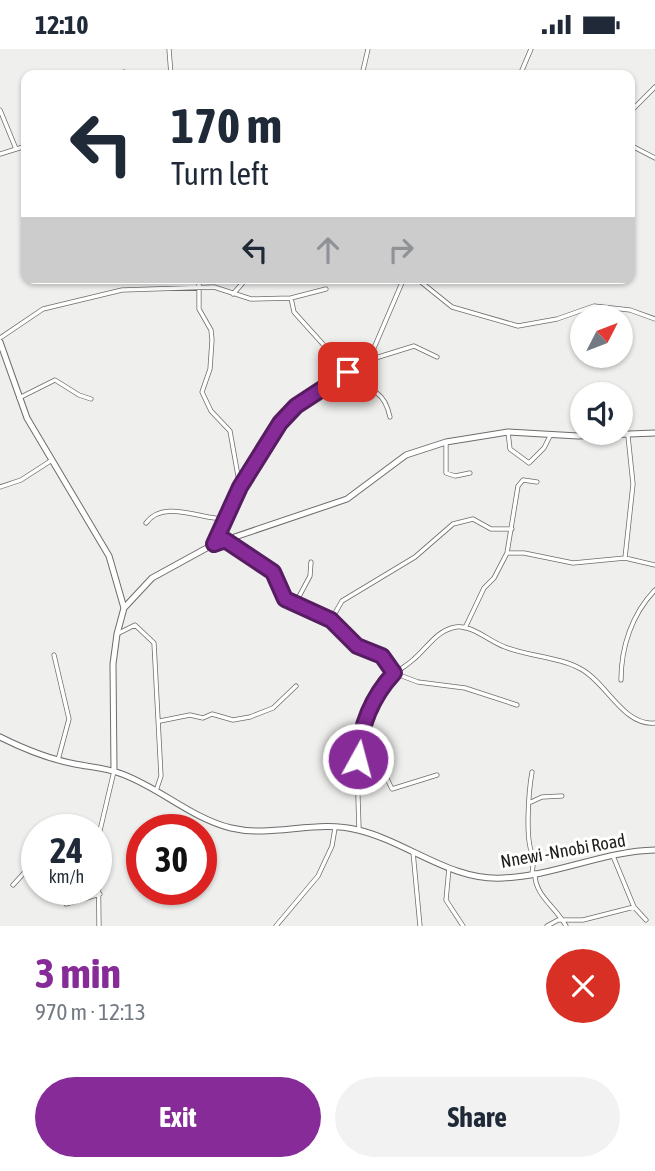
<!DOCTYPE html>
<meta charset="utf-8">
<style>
:root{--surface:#fff;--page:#f2f2f3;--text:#1f2937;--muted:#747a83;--accent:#862b97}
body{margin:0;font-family:"Asap Condensed",sans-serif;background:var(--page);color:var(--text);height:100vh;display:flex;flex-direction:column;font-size:26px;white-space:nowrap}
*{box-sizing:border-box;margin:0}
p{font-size:23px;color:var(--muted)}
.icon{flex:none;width:38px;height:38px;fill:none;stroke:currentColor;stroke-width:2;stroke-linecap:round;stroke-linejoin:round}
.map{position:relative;height:877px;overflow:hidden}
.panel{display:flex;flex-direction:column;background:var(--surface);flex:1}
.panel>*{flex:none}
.top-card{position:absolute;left:21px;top:21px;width:614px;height:214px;border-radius:14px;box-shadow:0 2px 5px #0004;background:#fff;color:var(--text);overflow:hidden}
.needle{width:46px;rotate:48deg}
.fabs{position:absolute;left:570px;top:256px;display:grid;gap:14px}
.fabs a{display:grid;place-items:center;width:63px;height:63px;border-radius:50%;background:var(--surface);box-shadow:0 2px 5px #0004;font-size:35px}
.speed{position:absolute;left:21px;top:765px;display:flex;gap:14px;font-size:35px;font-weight:700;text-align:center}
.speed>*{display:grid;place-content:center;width:91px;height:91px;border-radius:50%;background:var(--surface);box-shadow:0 2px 5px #0004;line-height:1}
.speed small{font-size:18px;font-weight:400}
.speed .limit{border:10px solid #d22;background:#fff;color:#111}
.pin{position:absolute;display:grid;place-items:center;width:60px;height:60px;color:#fff;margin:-30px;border-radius:14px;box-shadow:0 4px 10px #0006}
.me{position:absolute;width:77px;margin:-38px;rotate:7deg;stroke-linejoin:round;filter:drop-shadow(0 0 5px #0008)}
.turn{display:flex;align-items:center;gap:24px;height:147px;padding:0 35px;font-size:32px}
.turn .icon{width:91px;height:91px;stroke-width:2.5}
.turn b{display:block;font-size:49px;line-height:60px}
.lanes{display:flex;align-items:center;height:66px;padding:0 35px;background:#0003;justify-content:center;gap:35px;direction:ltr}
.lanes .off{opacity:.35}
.round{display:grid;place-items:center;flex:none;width:74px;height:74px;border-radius:37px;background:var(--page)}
.head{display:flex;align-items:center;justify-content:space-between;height:119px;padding:0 35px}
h1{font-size:42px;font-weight:700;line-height:52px;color:var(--accent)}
.button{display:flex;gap:14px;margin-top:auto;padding:14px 35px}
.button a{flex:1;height:80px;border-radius:42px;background:var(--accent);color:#fff;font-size:28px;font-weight:700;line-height:80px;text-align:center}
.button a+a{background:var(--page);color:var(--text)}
.status{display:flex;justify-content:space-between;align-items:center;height:49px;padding:0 35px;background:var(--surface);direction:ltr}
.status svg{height:19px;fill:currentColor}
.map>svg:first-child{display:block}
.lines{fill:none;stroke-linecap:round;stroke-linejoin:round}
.street-casing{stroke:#6d6e6b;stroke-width:5}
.secondary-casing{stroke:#6d6e6b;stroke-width:7}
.street{stroke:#fff;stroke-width:3.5}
.secondary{stroke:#fff;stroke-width:5}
.route-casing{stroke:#571c62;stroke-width:18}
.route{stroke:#862b97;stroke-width:12}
.labels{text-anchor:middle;stroke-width:6;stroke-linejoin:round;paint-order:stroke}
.street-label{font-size:18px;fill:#20201f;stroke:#fffffe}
</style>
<div class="status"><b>12:10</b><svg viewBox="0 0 49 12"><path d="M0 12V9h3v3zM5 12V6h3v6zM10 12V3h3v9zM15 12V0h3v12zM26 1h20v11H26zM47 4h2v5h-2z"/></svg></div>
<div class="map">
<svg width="655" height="877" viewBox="0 0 655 877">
<rect width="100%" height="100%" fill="#eff0ed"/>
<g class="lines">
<!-- street casing -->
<g class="street-casing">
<path id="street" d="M169,0L171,26
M81,24L91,26
M119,26L124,23L129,26
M362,26L368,0
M520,26L531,0
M0,61L16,100
M630,63L655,38
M630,96L655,109
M0,105L26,97
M199,229V260L211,281L212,291L210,320L202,343L211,362L230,382L240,438
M416,229L452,258L518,277L557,270L594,257L630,261L655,270
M233,245L247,229
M291,249L294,263L330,303C334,367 378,313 390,368
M0,289L43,260L122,241L214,238L251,250L291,249L326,240
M369,311L414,297L437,308
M19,349L55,331L79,346L91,350
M508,383L510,400L529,414L544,399L551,385
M446,393V424L455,427L470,424
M0,438L21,431L52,411
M146,474C163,450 200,470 225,470
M227,492L273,523L285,550L331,571L357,597L382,607L394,624L418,633L465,639L517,656
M214,495L240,438L289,363L371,306L404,229
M507,504H524L573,514L625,509L655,516
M625,509L633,435L628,387
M295,555L310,527L311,513
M331,571L342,552L415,508L453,475L473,470L491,480H512
M465,579L484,539L494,529L507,504L518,437L523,431L537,433
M119,584L135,576L154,594L161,727L156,742
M54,606L69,670L58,711
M621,631C621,598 632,565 655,541
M160,672L190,666L203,669L212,665L233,671L250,668L273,659L296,637
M358,710L379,713L392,740L437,726
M531,753L542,748L562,747
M359,781C358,730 351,681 382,637C391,625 404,619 414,610C428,598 437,581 456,578C473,576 490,593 505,598C527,607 560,608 581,620C607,634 623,677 655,674
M413,803L420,877
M613,807L634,858L646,871
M449,819L446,851L463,877
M535,824C534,846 556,858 566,877
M532,825L534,808C524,795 529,740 532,723
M13,836L24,824L37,826
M87,840H90
M66,855L100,845
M99,877L98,790L114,722
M276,877L318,827L332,797L335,779
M547,877L558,871H583L634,858"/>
</g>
<!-- secondary casing -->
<g class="secondary-casing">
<path id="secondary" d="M0,293L27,369L109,507L124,559
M0,688C24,700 48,710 75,715C90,718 107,719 122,725C160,739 191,769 231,779C273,789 316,770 358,781C408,793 450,832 503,829C555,827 604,802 655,801
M114,722L113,615L117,585L124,559L152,529L214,495L347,450L406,406L446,393L508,383L578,387L655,384"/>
</g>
<!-- street -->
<use href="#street" class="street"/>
<!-- secondary -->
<use href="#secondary" class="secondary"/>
</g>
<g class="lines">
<!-- route casing -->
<g class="route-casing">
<path id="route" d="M348,323L296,357L280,374L240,438L214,495L225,491L273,523L285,550L331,571L357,597L382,607L394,624C371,649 360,677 358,710"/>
</g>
<!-- route -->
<use href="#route" class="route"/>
</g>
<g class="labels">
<!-- street labels -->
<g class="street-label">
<text transform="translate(563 802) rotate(-10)" y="6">Nnewi -Nnobi Road</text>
</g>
</g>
</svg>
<div class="fabs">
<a><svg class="needle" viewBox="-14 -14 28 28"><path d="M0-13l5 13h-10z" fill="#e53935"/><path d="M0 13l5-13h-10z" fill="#747a83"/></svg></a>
<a><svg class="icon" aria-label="sound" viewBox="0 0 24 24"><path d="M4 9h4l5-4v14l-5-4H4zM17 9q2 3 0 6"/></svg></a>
</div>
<div class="speed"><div>24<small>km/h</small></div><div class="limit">30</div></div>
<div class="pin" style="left:348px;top:323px;background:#d93025"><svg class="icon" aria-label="arrive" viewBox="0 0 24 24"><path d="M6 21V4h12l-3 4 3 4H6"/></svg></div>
<svg class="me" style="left:358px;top:710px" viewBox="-20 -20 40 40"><circle r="17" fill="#862b97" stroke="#fff" stroke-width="3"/><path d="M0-11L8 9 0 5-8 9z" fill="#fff"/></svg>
<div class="top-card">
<div class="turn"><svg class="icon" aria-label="left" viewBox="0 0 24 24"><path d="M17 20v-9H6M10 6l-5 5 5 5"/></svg><div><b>170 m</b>Turn left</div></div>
<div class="lanes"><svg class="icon" aria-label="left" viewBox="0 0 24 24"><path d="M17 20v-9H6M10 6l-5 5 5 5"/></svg><svg class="icon off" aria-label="ahead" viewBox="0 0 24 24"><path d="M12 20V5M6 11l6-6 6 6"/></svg><svg class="icon off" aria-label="right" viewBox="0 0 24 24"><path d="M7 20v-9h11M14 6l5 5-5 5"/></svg></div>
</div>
</div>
<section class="panel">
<div class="head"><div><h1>3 min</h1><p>970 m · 12:13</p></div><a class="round" style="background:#d93025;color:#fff"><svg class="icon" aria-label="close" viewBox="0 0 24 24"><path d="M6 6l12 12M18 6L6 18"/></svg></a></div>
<div class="button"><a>Exit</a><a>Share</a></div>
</section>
